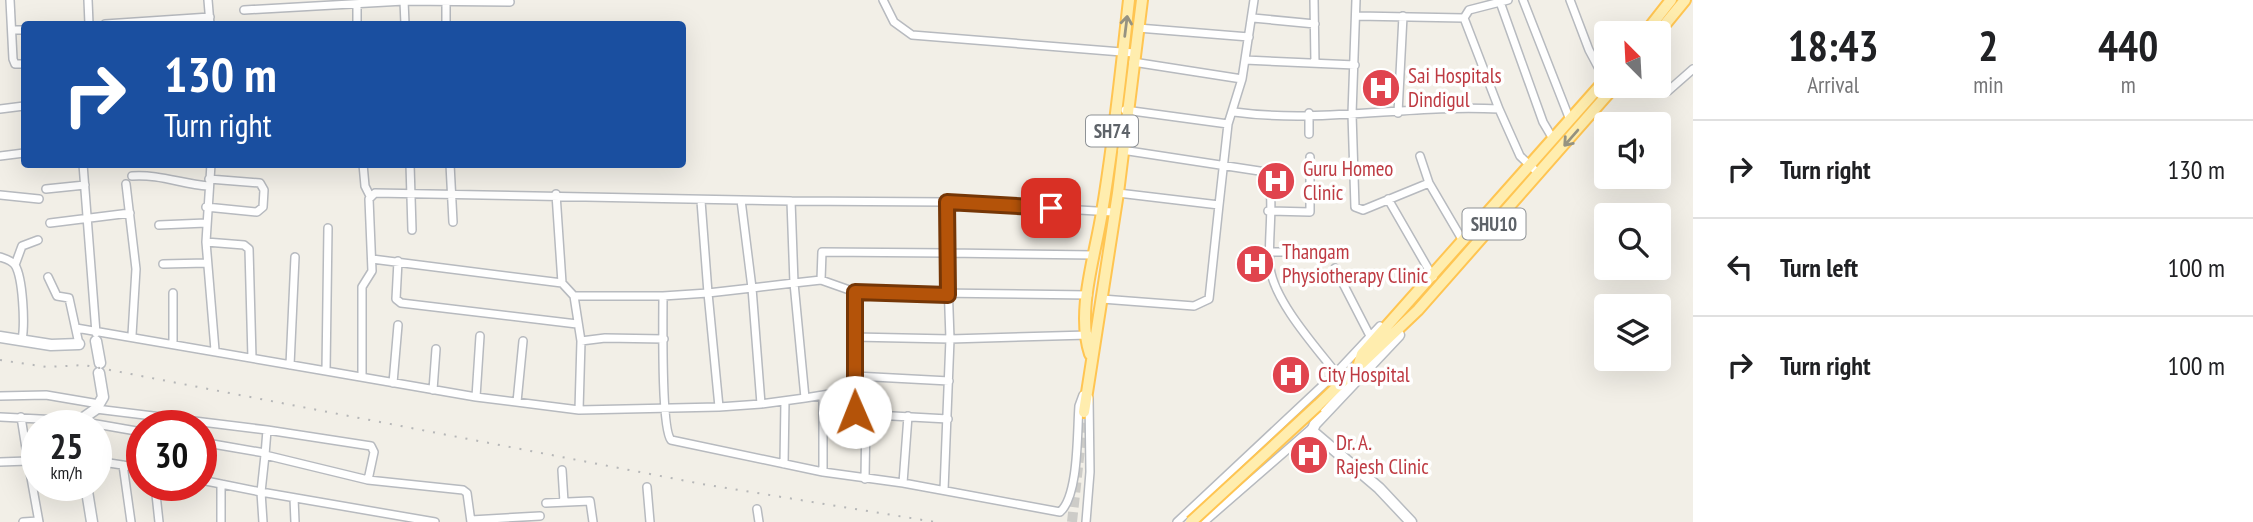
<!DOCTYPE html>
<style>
:root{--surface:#fff;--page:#f6f6f6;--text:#202124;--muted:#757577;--line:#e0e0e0}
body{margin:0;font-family:"PT Sans Narrow",sans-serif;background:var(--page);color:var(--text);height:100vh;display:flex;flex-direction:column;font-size:26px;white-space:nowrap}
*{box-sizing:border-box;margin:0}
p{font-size:23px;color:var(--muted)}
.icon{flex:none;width:38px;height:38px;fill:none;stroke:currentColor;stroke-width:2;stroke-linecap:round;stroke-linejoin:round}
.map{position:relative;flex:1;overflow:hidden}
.sheet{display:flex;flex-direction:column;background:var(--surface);width:560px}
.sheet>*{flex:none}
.banner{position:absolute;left:21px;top:21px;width:665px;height:147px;border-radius:7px;box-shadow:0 7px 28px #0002;background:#1a4fa0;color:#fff;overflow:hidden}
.needle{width:46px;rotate:336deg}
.buttons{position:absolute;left:1594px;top:21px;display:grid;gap:14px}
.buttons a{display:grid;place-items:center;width:77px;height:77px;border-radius:7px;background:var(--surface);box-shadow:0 7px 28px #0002;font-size:35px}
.speed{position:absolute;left:21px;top:410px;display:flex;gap:14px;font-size:35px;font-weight:700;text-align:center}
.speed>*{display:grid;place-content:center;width:91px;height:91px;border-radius:50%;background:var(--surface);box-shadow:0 7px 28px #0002;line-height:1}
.speed small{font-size:18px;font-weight:400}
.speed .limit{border:10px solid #d22;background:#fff;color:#111}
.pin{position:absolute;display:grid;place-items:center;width:60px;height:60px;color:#fff;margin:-30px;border-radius:14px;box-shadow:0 4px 10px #0006}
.me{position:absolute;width:77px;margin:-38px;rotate:359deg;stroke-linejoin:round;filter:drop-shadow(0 0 5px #0008)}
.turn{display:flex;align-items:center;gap:24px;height:147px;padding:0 28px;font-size:32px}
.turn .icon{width:91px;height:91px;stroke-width:2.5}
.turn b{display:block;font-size:49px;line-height:60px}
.eta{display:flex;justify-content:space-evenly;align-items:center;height:119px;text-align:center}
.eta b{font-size:42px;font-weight:700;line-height:49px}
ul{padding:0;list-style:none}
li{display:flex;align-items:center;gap:21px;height:98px;padding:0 28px;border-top:2px solid var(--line)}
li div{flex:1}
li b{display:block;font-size:26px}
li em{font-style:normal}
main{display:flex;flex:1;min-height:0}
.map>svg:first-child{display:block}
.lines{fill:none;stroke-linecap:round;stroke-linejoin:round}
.primary-tunnel{stroke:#cdccc8;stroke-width:10;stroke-dasharray:10 5;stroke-linecap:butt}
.street-casing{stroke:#b7babf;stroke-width:10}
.secondary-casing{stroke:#b8bcc1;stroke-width:13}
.primary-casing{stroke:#ffc552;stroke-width:14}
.street{stroke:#fff;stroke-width:7}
.secondary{stroke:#fff;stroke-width:10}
.primary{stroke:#ffedae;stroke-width:10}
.rail{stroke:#b6b7b8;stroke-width:2;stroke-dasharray:2 9;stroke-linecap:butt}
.primary-bridge-casing{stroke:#ffc552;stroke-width:14;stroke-linecap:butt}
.primary-bridge{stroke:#ffedae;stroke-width:10}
.oneway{stroke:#969381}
.route-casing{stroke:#753606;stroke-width:18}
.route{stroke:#b45309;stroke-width:12}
.labels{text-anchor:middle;stroke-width:7;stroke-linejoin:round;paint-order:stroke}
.shield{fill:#fff;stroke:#8e9296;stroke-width:2}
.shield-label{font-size:19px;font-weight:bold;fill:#5e6369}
.health-label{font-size:21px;fill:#be3a42;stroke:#fff;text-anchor:start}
</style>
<main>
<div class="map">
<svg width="1693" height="522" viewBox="0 0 1693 522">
<rect width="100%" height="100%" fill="#f2efe7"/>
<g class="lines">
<!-- primary-tunnel -->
<path class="primary-tunnel" d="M1072,522L1084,412"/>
<!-- street casing -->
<g class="street-casing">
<path id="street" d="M10,0L13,59L15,64H24
M88,0L89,24
M208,0L210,24
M883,0L894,22L912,35L1134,53
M1314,0L1315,63
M1356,0L1352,114L1355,207L1363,210L1429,183
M1523,0L1570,120
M1570,0L1589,50L1605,80
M404,1L405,24
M446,1V24
M1500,2L1543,122L1553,139
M357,4V24
M244,10L404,1L510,2
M1357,16L1464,18L1469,10L1508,0
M1253,18L1315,24
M1464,18L1499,109
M105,24L210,17
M1138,28L1249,37
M12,30H24
M1245,60L1355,65
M1133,62L1242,79
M1659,85L1668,91L1693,69
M0,109L24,106
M1125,110L1228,124
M1234,112C1322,124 1411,104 1499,109L1520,156L1539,174
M1309,113V134
M1398,113L1403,16
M1122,150L1266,172C1276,196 1267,240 1270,268C1275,302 1315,346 1336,373L1380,326
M0,156L24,153
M1420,156L1429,183L1463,241
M83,164L96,333
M211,164L206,242L215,350
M363,164L365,186L370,196
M410,164L412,230
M450,164L453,222
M132,176C159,174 182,184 208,186
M126,184L136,269L132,335
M46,189L85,185
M556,194L562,283L574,296L581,341L579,410
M0,195L39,199
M1388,199L1433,277
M741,200L791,201L794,283L752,288Z
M701,201L708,293L752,288L761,404L719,407
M791,201L947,202V253L822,252L821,280L855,292L854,390L805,398
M947,202L1113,212
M1219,205L1228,124L1242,79L1254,0
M206,207L257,212L263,207L264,190L260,183L209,179
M1268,211L1310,212V157
M50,223L130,213
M159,225L206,223
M328,228L326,371L476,397L579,410L719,407L708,293L663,296C663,319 661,428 671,440L823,472L903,483L1060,512C1079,496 1077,431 1079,406L1083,395
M206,242L244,245L249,249L252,358
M1269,252H1323
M0,257C6,259 11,260 15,265C23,278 25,324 22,340
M372,259L562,283
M398,261L396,299L401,303L577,324
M163,264L207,263
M15,265L22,246L38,240
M1335,268L1370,336
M48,277L57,296L69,298L79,344
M855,292L1088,295
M173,293V343
M574,296H663
M1102,299L1194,306L1209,299L1219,205L1118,193
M76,328L326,371
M854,337L950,339L1088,335
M581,341L605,338L664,339
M290,365L295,257
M362,376V287L372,271L369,199L375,193L741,200
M855,376L949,381
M393,383L398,325
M433,390L436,349
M854,390L856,414L948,419
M823,395V472
M0,396L46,395L99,404
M476,397L480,336
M517,402L523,341
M761,404L805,398L794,283L821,280
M96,409L267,430L265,455
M0,417L79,421L142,432
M267,430L371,446L374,452L368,480
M201,442L265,453
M28,461L39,522
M96,461L142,468
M0,462L28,461L21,417
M784,464L785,401
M123,465L131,522
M562,470L564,502
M865,479L866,414
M201,480L261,492L265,455L368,480L463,490L467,493L471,522
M903,483L908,416
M155,485L159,522
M647,487L650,522
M944,490L950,339L947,253L1094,255
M294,498L295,522
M546,503L590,501L593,522
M757,509L759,522
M471,520L540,516
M23,522L38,521
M221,522V484
M263,522L261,492L435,522
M1086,522L1090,472L1089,398
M1177,522L1336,373
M1204,522L1312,428"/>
</g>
<!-- secondary casing -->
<g class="secondary-casing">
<path id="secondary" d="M1399,335L1315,424L1312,431L1379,488L1411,522
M0,337L51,345L79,344
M96,341L100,363
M79,425V421L96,409L103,397L99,373
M86,485L92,522"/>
</g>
<!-- primary casing -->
<g class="primary-casing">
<path id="primary" d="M1645,33L1671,0
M1658,33L1685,0
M1090,354C1076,311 1095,257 1102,212C1114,142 1121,71 1129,0
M1359,364L1362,354L1606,79
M1317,406L1418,310L1615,86
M1084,412L1118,193L1142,0"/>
</g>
<!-- street -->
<use href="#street" class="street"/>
<!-- secondary -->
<use href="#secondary" class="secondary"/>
<!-- primary -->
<use href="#primary" class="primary"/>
<!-- rail -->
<path class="rail" d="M0,360L47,367L84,365L702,484L935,522"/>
<!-- primary-bridge casing -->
<g class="primary-bridge-casing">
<path id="primary-bridge" d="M1191,522L1317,406"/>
</g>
<!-- primary-bridge -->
<use href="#primary-bridge" class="primary-bridge"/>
</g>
<!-- one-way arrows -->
<defs><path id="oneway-shaft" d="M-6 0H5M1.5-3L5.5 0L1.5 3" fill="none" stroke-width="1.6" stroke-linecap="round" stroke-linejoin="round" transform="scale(1.75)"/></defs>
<g class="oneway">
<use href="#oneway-shaft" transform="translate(1126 26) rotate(-83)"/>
<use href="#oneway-shaft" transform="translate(1571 138) rotate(131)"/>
</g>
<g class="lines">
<!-- route casing -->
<g class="route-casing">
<path id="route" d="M855,412V292L948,295L947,202L1051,208"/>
</g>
<!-- route -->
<use href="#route" class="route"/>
</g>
<!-- icons -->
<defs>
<g id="hospital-disc" transform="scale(2.0125)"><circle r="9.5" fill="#e0444e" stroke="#fff"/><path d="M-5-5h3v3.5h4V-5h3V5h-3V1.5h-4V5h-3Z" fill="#fff"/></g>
</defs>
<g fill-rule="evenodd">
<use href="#hospital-disc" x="1381" y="88"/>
<use href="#hospital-disc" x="1276" y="181"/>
<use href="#hospital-disc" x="1255" y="264"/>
<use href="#hospital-disc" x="1291" y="375"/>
<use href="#hospital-disc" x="1309" y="455"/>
</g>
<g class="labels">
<!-- shield labels -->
<g class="shield">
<rect x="1086" y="115.5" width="52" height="31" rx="5"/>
<rect x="1462.5" y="208.5" width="63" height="31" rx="5"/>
</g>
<g class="shield-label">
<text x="1112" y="138">SH74</text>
<text x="1494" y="231">SHU10</text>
</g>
<!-- health labels -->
<g class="health-label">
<text x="1408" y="83">Sai Hospitals<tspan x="1408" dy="24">Dindigul</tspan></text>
<text x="1303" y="176">Guru Homeo<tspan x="1303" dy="24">Clinic</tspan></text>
<text x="1282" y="259">Thangam<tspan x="1282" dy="24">Physiotherapy Clinic</tspan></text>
<text x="1318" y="382">City Hospital</text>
<text x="1336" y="450">Dr. A.<tspan x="1336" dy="24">Rajesh Clinic</tspan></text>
</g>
</g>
</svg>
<div class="buttons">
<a><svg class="needle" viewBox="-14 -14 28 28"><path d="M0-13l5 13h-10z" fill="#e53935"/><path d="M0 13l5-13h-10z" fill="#757577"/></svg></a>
<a><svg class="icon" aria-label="sound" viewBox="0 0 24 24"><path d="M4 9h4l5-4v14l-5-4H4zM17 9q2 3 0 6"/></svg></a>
<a><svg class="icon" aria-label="search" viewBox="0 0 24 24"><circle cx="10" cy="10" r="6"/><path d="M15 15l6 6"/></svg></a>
<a><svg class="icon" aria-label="layers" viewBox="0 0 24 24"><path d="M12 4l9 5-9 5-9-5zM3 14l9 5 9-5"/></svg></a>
</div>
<div class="speed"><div>25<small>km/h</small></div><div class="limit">30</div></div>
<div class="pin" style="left:1051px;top:208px;background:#d93025"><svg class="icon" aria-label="arrive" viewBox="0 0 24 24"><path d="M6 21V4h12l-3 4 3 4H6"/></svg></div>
<svg class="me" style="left:855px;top:412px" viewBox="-20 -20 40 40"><circle r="19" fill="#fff"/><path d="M0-13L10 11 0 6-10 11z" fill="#b45309"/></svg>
<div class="banner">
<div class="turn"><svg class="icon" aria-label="right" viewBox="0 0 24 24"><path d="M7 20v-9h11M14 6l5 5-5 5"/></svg><div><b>130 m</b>Turn right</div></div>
</div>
</div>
<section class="sheet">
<div class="eta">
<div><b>18:43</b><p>Arrival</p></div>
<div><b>2</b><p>min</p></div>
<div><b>440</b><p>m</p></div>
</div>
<ul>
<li><svg class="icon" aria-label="right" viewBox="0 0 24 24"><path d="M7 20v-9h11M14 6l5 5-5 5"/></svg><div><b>Turn right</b></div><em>130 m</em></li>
<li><svg class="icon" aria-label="left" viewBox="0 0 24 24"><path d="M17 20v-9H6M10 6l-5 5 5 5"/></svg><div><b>Turn left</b></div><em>100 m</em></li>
<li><svg class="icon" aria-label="right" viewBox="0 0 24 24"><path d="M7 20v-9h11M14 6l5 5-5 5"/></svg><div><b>Turn right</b></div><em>100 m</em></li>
</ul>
</section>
</main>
